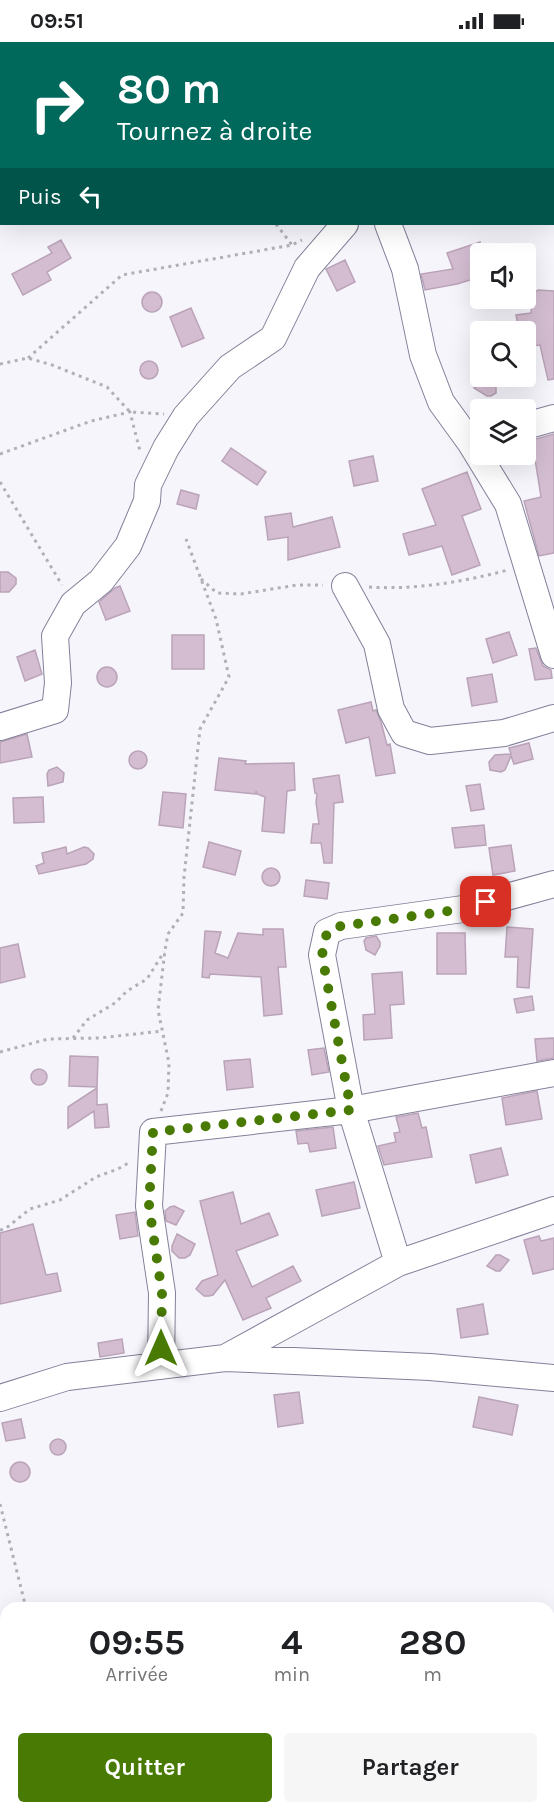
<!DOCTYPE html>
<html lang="fr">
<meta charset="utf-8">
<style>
:root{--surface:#fff;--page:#f6f6f6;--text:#202124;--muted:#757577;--accent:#487a04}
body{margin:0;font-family:Karla,sans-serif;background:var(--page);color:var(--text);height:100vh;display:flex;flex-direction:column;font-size:22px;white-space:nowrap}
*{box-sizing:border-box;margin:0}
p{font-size:20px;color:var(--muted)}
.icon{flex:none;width:33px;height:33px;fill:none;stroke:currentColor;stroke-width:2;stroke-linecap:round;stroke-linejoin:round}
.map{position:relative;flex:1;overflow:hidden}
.side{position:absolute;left:0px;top:1560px;width:555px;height:212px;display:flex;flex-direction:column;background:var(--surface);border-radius:18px 18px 0 0;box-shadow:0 6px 24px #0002}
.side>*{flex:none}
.hud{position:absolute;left:0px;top:0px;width:555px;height:183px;box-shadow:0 6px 24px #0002;background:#00695c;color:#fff;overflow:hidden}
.tools{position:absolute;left:470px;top:201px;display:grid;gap:12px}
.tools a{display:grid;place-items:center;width:66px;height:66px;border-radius:6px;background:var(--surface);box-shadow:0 6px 24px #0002;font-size:30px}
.pin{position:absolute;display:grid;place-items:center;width:51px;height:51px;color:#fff;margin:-26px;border-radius:12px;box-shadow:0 3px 9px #0006}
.me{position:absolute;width:66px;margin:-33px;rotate:0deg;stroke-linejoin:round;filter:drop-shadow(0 0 4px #0008)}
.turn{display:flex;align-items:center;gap:21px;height:126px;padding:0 18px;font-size:27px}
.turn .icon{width:78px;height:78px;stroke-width:2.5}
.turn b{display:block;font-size:42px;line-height:51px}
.then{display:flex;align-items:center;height:57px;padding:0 18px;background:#0003;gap:12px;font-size:22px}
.eta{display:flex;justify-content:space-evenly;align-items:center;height:102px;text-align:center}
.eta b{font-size:36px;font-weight:700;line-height:42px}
.cta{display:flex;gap:12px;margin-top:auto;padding:12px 18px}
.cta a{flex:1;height:69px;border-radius:6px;background:var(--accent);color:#fff;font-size:24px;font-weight:700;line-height:69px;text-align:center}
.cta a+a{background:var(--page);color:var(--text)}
.status{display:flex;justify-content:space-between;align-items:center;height:42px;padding:0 30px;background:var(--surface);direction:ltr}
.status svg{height:16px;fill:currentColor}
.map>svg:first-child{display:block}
.building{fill:#d4bdd1;stroke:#baa3b8;stroke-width:1.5}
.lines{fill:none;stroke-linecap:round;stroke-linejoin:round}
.minor-casing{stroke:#838099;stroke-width:28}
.path{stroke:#b1b0b8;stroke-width:3;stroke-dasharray:3 4.5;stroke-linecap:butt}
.minor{stroke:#fff;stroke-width:26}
.route{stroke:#487a04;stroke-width:10;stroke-dasharray:0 18}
</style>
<div class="status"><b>09:51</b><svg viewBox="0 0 49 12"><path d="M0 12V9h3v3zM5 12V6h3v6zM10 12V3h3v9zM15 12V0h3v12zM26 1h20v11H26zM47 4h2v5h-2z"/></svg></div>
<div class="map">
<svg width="554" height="1771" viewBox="0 0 554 1771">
<rect width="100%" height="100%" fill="#f6f5fb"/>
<!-- building -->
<path class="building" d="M61,198L71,216L47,230L51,238L23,253L12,232L52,211L48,205Z
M480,200V235L457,242L425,248L421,232L453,227L447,211Z
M345,218L355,240L337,249L326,227Z
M538,248L554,249V337L548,338L540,303L525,305V290H519L516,273L531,271L532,253Z
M142 260a10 10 0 1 1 20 0a10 10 0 1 1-20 0Z
M191,266L204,296L182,305L170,275Z
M140 328a9 9 0 1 1 18 0a9 9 0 1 1-18 0Z
M487,339H491L496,344V351L491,354H487L474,346Z
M554,392V511L539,514L524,459L541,455L532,398Z
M231,406L266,430L257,443L222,419Z
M373,414L378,439L354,444L349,419Z
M467,430L481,467L462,474L480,523L452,533L442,504L409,513L403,492L436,483L422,447Z
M181,448L199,453L196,467L177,462Z
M291,471L293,485L332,475L340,505L288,518V495L268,498L265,475Z
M0,530H8L16,536V542L9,550H0Z
M120,544L130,569L106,578L99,560L115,546Z
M509,590L517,613L493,621L486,597Z
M172,593H204V627H172Z
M536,606L543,624L551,628L552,636L535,638L529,607Z
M35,608L42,632L25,639L17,615Z
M97 635a10 10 0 1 1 20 0a10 10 0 1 1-20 0Z
M492,632L497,660L472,664L467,636Z
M371,660L373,669L376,668L381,680L387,703L390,702L395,731L376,734L369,695L346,701L338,668Z
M27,692L32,715L0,721V700Z
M529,701L533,717L514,722L511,714L505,728L501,730L490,728L489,720L495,713L511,712L509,706Z
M129 718a9 9 0 1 1 18 0a9 9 0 1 1-18 0Z
M219,716L246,719L245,722L294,721L295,748L287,749L284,791L262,789L265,755L257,752L256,749V752L215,748Z
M57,725L64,731L63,740L48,744L47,732L49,728Z
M339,733L343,760L334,761L332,821H324L321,801H311L313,782H319L316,760L317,752L315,751L313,737Z
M480,742L484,767L471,769L466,744Z
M163,750L186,752L183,786L159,783Z
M43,755L44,780L14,781L13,756Z
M484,783L486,803L455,806L452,786Z
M209,800L241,809L235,833L203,825Z
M511,803L515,829L493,833L489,806Z
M66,805L67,812L84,805L88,806L94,812L93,817L86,822L39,832L36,824L44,821L42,811Z
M262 835a9 9 0 1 1 18 0a9 9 0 1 1-18 0Z
M306,838L329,841L327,857L304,854Z
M507,885L533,887L529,946L517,945L518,915H505Z
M263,887H283L286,925H278L282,972L264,974L261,935L210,932L209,936L202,935L205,889L221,890L215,911L228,916L238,891L263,893Z
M437,891H465L466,932H437Z
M376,894L380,900V904L375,913L366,908L364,899L366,896Z
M18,902L25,935L0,941V906Z
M402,930L404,962L390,963L392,996L364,998L363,973L375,972L372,932Z
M532,954L534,968L517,971L514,957Z
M554,996V1016L537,1019L535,997Z
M324,1006L329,1030L312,1033L308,1008Z
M70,1014L98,1015L97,1045L69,1044Z
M250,1017L253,1045L227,1048L224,1019Z
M31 1035a8 8 0 1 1 16 0a8 8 0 1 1-16 0Z
M97,1046V1063L107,1062L109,1085L95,1086L94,1069L68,1086V1065Z
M537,1049L542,1077L506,1083L502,1056Z
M418,1071L422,1086L426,1085L432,1115L384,1123L378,1104L396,1100L394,1091L400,1090L396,1075Z
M333,1085L336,1106L310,1110L308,1101L298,1102L296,1089Z
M501,1106L508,1133L476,1141L470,1113Z
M354,1140L360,1166L322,1174L316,1148Z
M233,1150L241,1182L269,1171L278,1193L236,1209L252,1245L293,1224L301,1239L266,1256L271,1266L243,1278L225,1238L213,1253L209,1254H204L196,1247L202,1239L218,1233L200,1159Z
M174,1164L184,1169L176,1183L166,1179L165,1169L170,1165Z
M135,1170L138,1194L120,1197L116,1173Z
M33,1182L46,1233L57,1231L61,1249L0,1262V1191Z
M177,1192L195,1202L190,1213L185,1216H179L172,1209V1204Z
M539,1194L541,1199L554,1196V1227L533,1232L524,1198Z
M496,1213H500L509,1218L500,1229H496L487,1224Z
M483,1262L488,1292L461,1296L457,1267Z
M122,1297L124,1311L100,1315L98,1301Z
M299,1350L303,1381L278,1385L274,1353Z
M479,1355L518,1363L512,1393L473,1385Z
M21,1377L25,1396L6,1399L2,1381Z
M50 1405a8 8 0 1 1 16 0a8 8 0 1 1-16 0Z
M10 1430a10 10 0 1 1 20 0a10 10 0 1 1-20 0Z"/>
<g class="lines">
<!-- minor casing -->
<g class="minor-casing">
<path id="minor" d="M432,2L433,0
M388,182L405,227L423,313L441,360L470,400L508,462L554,613
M525,384L554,376
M345,544L377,602L391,667L404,691L430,699L504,691L554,676
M0,685L55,668L58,641L55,594L73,562L101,539L128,504L147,459L148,443L166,406L186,374L230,325L273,296L307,226L345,182
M398,1221L351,1068L322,913L327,890L341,884L463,867L554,842
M225,1316L398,1221L554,1168
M161,1324L162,1251L149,1164L153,1090L351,1068L554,1031
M0,1356L67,1335L225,1316L430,1325L554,1336"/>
</g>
<!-- path -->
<path class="path" d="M103,0L104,2
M283,0V2
M41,2L42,0
M0,67L2,64
M554,114V113
M276,182L292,203
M28,316L122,233L292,203L302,198
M0,322L28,316L52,323L107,345L130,370L164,372
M0,412L91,379L130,370L140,409
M0,440L62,543
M201,537L217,551L241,552L297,543H323
M369,545C416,548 462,540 508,528
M73,996L87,978L115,961L127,949L147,937L164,910
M0,1010L48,997L99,996L162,989
M161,1069L168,1051L169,1021L158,968L165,908L168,892L183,871L184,835L200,687L229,635L216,577L186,497
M0,1188L5,1187L30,1167L60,1158L96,1135L118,1127L130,1120
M0,1462L26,1566
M128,1766L130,1771"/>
<!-- minor -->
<use href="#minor" class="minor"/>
</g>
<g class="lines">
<!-- route -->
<path class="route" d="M161,1306L162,1251L149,1164L153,1090L351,1068L322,913L327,890L341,884L464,867L486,860"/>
</g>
</svg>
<div class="tools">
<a><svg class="icon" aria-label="sound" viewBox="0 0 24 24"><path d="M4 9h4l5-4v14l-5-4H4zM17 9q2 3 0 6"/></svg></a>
<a><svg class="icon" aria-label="search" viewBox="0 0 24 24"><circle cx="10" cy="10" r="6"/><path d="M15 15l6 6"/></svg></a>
<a><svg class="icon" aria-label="layers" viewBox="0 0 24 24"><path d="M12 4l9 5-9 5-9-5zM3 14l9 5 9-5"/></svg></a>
</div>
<div class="pin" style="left:486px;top:860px;background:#d93025"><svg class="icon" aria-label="arrive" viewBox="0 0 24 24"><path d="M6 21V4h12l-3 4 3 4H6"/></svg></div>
<svg class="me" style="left:161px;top:1306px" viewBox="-20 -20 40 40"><path d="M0-17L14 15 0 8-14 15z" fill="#487a04" stroke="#fff" stroke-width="4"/></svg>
<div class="hud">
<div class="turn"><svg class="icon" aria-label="right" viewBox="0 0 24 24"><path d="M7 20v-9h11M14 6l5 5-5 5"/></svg><div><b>80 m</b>Tournez à droite</div></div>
<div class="then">Puis<svg class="icon" aria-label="left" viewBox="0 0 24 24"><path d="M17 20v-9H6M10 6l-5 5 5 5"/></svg></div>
</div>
<section class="side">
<div class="eta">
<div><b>09:55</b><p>Arrivée</p></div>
<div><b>4</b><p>min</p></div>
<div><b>280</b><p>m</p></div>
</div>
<div class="cta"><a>Quitter</a><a>Partager</a></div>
</section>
</div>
